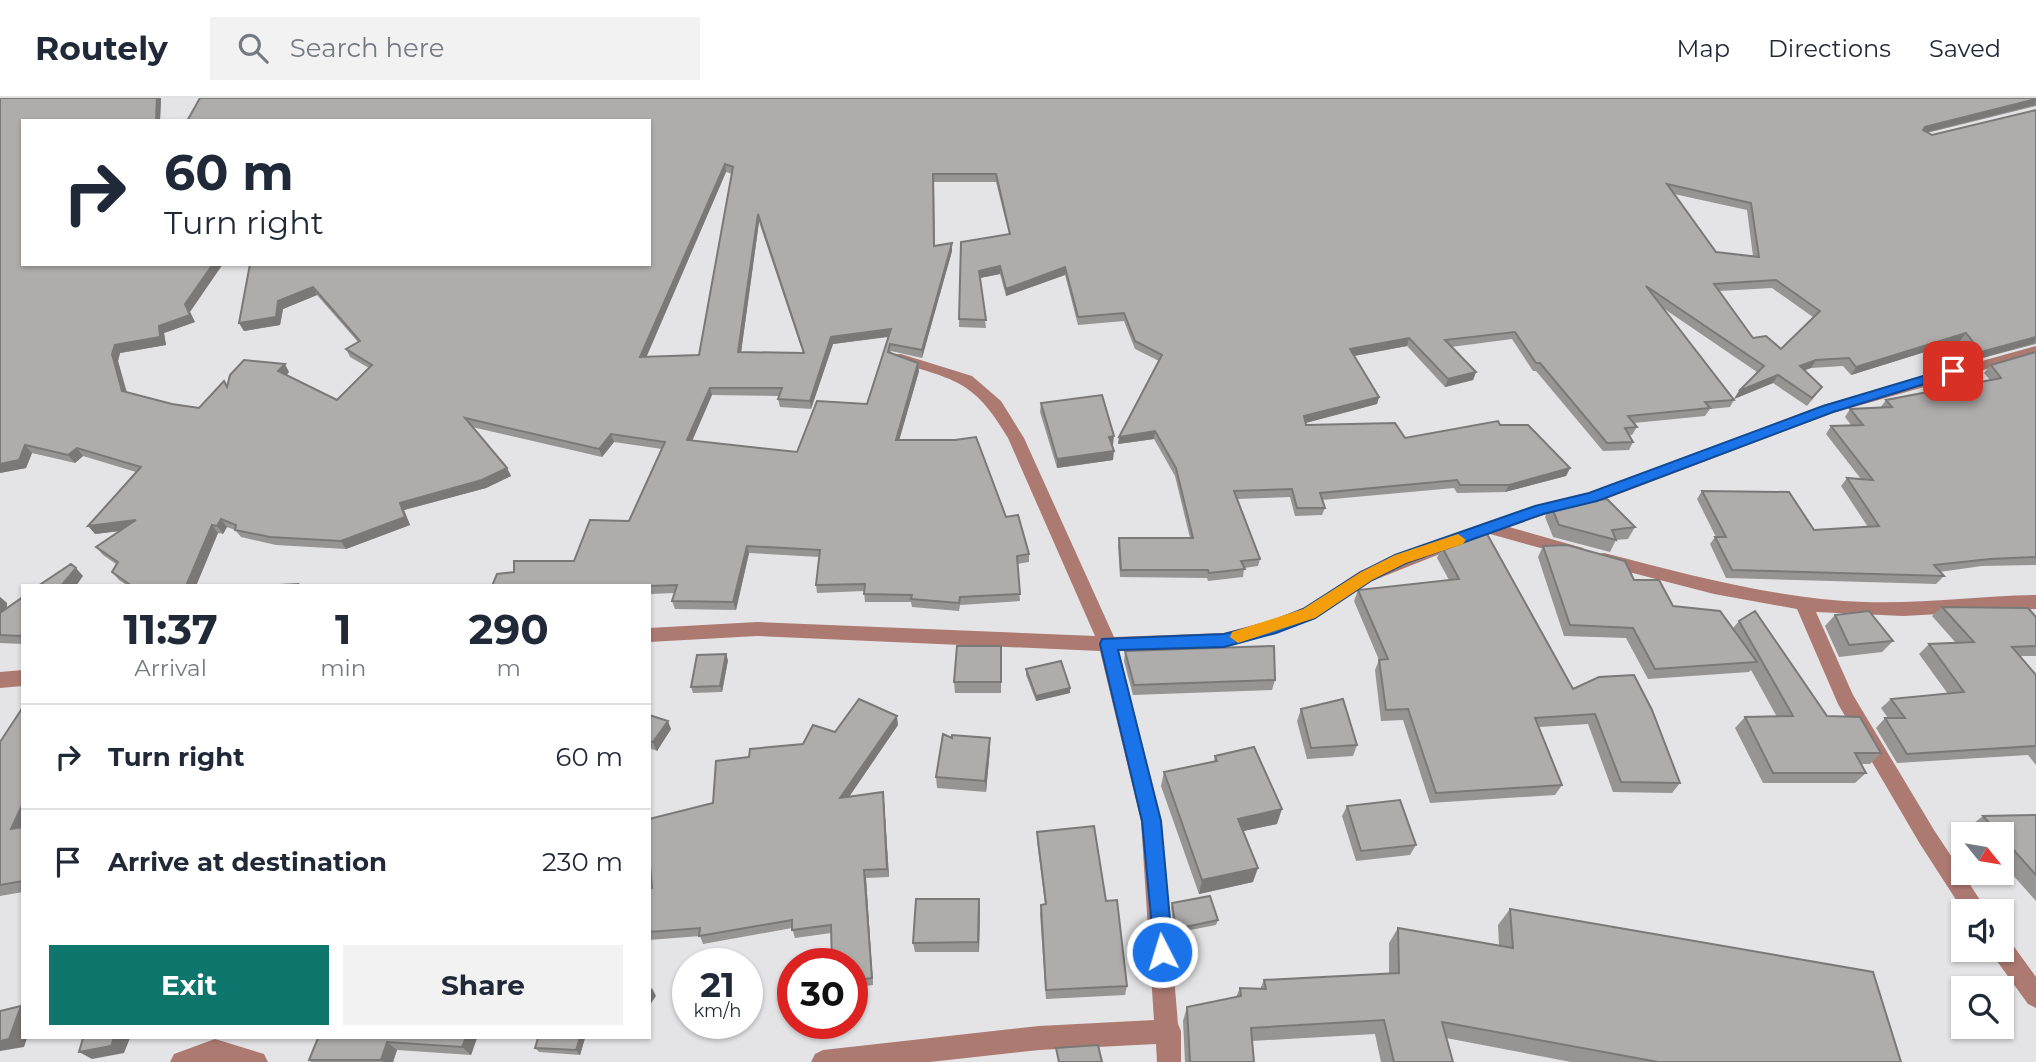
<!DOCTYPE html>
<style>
:root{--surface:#fff;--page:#f2f2f3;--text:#1f2937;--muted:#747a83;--line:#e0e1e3;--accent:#0f766e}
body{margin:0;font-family:Montserrat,sans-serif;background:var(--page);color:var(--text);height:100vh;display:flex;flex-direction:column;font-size:26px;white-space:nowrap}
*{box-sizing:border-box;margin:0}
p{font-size:23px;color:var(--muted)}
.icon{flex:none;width:38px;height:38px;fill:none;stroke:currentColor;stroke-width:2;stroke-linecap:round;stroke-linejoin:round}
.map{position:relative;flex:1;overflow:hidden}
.drawer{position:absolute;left:21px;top:486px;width:630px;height:455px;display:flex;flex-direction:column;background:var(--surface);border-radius:0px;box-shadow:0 2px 5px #0004}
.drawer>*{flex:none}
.top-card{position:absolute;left:21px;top:21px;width:630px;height:147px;border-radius:0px;box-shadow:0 2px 5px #0004;background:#fff;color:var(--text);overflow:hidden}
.needle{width:46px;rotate:120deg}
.tools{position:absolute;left:1951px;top:724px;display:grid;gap:14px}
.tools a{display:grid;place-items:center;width:63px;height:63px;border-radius:0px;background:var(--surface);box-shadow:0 2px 5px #0004;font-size:35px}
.speed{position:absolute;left:672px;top:850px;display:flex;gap:14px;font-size:35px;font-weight:700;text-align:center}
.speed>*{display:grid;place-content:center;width:91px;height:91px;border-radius:50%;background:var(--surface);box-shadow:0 2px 5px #0004;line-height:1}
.speed small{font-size:18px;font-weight:400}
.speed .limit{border:10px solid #d22;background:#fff;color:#111}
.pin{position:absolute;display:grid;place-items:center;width:60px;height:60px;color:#fff;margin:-30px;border-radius:14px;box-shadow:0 4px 10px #0006}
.me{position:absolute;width:77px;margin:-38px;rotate:355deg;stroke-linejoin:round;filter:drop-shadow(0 0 5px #0008)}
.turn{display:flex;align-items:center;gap:24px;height:147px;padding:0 28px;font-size:32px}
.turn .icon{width:91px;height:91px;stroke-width:2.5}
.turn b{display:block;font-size:49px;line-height:60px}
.eta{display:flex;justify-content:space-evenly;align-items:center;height:119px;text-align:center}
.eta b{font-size:42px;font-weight:700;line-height:49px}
.action{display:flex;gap:14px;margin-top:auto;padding:14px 28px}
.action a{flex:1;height:80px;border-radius:0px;background:var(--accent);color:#fff;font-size:28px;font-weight:700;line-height:80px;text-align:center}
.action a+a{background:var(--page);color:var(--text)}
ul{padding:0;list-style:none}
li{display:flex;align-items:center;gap:21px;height:105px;padding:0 28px;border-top:2px solid var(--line)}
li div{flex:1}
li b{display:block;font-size:26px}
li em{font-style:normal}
header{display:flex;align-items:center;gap:42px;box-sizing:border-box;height:98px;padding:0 35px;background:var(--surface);border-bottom:2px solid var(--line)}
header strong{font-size:33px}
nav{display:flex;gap:38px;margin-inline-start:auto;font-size:24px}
.search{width:490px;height:63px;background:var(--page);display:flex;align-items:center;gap:18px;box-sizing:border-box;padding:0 24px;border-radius:0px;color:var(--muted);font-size:26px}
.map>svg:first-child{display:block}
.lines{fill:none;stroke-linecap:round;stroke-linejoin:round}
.minor{fill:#ad7a72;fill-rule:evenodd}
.wall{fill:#969594;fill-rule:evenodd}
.shaded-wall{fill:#7a7978}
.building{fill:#afadac;stroke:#7a7978;stroke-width:2;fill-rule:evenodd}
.route{fill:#1a73e8;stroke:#114b97;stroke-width:2}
.slow{fill:#f59e0b}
</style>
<header>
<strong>Routely</strong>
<div class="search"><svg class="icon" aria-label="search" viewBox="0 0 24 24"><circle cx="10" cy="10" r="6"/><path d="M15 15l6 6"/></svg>Search here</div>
<nav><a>Map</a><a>Directions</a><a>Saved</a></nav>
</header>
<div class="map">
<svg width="2036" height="964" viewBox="0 0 2036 964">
<rect width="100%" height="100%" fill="#e4e4e6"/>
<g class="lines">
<!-- minor -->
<path class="minor" d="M2036,248V257L1833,315L1598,404L1544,417L1509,429L1583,450L1586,454L1583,458L1577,460L1490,436L1372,483L1315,521L1270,537L1224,549L1119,553L1161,723L1178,926L1181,933V964H1157L1156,946L1039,952L930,964H811L815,956L823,952L1039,928L1154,922L1141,723L1100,553L757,538L649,544V530L757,524L1095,538L1008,340C973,280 953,282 891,262V256H901L972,278L1001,303L1024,340L1114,539L1224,535L1268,523L1303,511L1360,473L1429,445L1535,408L1589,395L1823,307Z
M1604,455C1690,477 1777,501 1865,504C1922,506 1979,498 2036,497V511L1903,518L1816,514L1853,597L1934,732L1988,814H1964L1920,746L1838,606L1797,511L1714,496L1598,466L1595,461L1598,456Z
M23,572V588L0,590V574Z
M2002,840L2010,843L2036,879V910L2028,906L1994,859L1991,852H2002Z
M215,941L264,956L268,964H170L174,956Z"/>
</g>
<!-- wall -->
<path class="wall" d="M0,0H161L160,23H23L190,214L195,224L164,235L166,247L120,255L118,263L127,294L172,306L199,310L224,283L228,288L289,274L286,277L337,302L369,270L350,259L346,251L358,244L317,197L283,211L280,227L244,233L239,225L649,23L2036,0V8L1927,35L1932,37L2036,12V246L1975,262L1960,243L1851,277L1843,268L1811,270L1804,272L1816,297L1807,308L1773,285L1734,301L1739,293L1757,274L1663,210L1734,302L1730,309L1710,311L1705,318L1634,325L1637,329L1632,337H1629L1633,344L1629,352L1603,353L1536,273H1533L1512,241L1451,249L1476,274L1473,282L1445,289L1407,248L1354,258L1379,299L1377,306L1305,325L1306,327L1405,340L1500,327L1570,370L1566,378L1505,394L1457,395L1454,390L1322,402L1325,410L1322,417L1295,418L1290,399L1237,401L1260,461L1258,468L1244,470L1243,479L1208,483L1207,480L1120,479L1118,448L1119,440H1190L1175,378L1154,341L1118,346L1159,263L1135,251L1124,223L1078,227L1065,177L1006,198L1000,176L980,180L986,230L959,229L961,144L1009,136L996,84H934L935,148L952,153L922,260L891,253L890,255L918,265L919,273L899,342L1006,419L1029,456V464L1017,466L1020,503L960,507L959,513L912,509L911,504H865L864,493L817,495L816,487L819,459L749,455L736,512L675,511L672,503L675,495L649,496V488L514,474L574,463L629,423L662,351L614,344L602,359L472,329L507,370L511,378L486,390L404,412L410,427L346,451L276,447L241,439L235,432L227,429L223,436L218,435L196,488H128L119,482L112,474L116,466L103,457L96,449L120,433L95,436L136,374L83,358L75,365L32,355L26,370L0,375ZM726,74L732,76L699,257L646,259ZM1674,96L1747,112L1753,158L1716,154ZM759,124L803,255L741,254ZM1772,190L1813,219L1781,251L1753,240L1719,193ZM889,239L867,306L797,354L692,343L712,297L779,298L778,301L780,309L811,311L833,246Z
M2036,254V467L1982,468L1939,474L1944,478L1936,486L1726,480L1710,446L1715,439H1716L1697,401L1702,393L1814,432L1868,429L1841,388L1847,380L1861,381L1826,336L1831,328L1851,327L1845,319L1850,311L1880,310L1886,302L1990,282L1984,275L1991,267Z
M1041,305L1113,347H1112L1113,362L1057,370L1040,314Z
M1551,408L1635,429L1628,441L1616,442L1610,454L1553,439L1545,419Z
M1543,448L1634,482L1673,508L1733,530L1739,523L1827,618L1881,655L1870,666H1861L1866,675L1855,685H1763L1735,630L1745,619H1777L1751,572L1749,574L1648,581L1626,540L1564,538L1538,459Z
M1442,449L1573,591L1680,685L1672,695L1613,694L1588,626L1539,629L1562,687L1555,697L1430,705L1403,622L1381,623L1375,572L1379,562L1354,503L1358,492L1449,482L1437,460Z
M0,499L7,505V510L23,499V546L0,545Z
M1942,509L2036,519V558H2020L2036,577V667L2028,657L1897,665L1876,630L1885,620H1888L1881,610L1891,601L1948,596L1919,556L1929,546L1956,545L1932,518Z
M1835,517L1893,543L1882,554L1839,559L1825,528Z
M1001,548V595H955L954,584Z
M1125,553L1275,582L1272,592L1133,597L1124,563Z
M728,562L722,594L693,595L691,589Z
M1026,571L1070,590V595L1036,603L1026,577Z
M23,609V794L0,798V644Z
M1301,611L1357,647L1353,658L1307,661L1297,623Z
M649,617L671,631L657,653L649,650Z
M898,627L849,699L883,694L884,703L889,779L866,780L873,887L852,890V866L831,835L795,840L792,830L703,846L700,838L649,842V790H652L713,705L749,659L803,646L835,634Z
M952,640H990V651L986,694L937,690L936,679Z
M1215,658L1277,726L1243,733L1253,784L1199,796L1161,688L1164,674L1214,663Z
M1347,708L1416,747L1410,757L1356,763L1342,718Z
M2036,717V803L2002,765V737H1976L1969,729L1983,718Z
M1037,734L1127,888L1125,897L1046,901L1040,816L1041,807L1045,806L1037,744Z
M1172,805L1218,822L1216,827L1175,835L1171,810Z
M980,811L979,854H915L913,845Z
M1510,811L1901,964H1571L1446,940L1453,964H1381L1375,936L1252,943L1254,964H1185L1183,923L1187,909L1236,899L1240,890L1260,891L1264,882L1389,876V845L1398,830L1499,848L1498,827Z
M318,940H477L471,957L397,952L393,964H311L309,962Z
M538,940H585L580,957L539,954L535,950Z"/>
<!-- shaded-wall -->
<path class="shaded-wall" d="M157,0H161L160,23H156Z
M2036,1L2035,7L1920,36L1925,29Z
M725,66L726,74L643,267L640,259Z
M758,116L759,124L740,262L738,254Z
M952,145V153L922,260V252Z
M213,166H223L190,214L195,224L164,235L166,247L120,255L118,263L128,301L122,293L112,256L115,247L159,228L185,206Z
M1000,168V176L980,180L979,173Z
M1065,169V177L1006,198V191Z
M313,189L317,197L283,211L280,227L244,233L239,225L278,203Z
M891,231L892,238L833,246L811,311L810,303L831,239Z
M1966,235L1960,243L1851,277L1856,269Z
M2036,239L2035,245L1975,262L1981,254Z
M1409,240L1407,248L1348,259L1350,251Z
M1816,262L1811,270L1794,276L1800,268Z
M918,265L919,273L897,350L896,342Z
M285,266L289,274L283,281L278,273Z
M1476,274L1473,282L1445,289L1448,281Z
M1778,277L1773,285L1734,301L1739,293Z
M710,290L712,297L689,350L687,342Z
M1379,299L1377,306L1302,326L1304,318Z
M1155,333L1154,341L1118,346L1119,339Z
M611,336L614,344L602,359L599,351Z
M1114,338L1113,347L1108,348L1109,339Z
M25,347L32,355L26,370L0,375V366Z
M77,350L83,358L75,365L68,357Z
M1114,353L1113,362L1057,370V361Z
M507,370L511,378L486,390L404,412L410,427L346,451L341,443L400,405Z
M1570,370L1566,378L1505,394L1509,387Z
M221,421L227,429L223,436L217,428Z
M136,422L143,430L95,436L88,428Z
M212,427L218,435L196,488H186Z
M747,448L749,455L736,512L733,504Z
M76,470L83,478L76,488H61Z
M0,499L7,505L6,525L0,519Z
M726,556L728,562L722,594L720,588Z
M1070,590V595L1036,603V598Z
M897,618L898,627L842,709L840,700Z
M668,623L671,631L657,653L653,644Z
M990,640V651L986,694L985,683Z
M883,694L884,703L889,779L887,771Z
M23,705V739L11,731Z
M1282,711L1277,726L1234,735L1238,721Z
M1258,770L1253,784L1199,796L1202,782Z
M864,772L866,780L873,887L872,880Z
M979,801L980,811L979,854L978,844Z
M652,890L656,898L649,908V894Z
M21,908L23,909V940H27L24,949L0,953V943Z
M114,940H130L124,955L92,961L79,954Z
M466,940H477L471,957L462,949Z
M580,940H585L580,957L576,952Z
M387,944L397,952L393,964H384L381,962Z"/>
<!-- building -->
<path class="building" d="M0,0H157L156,23H23V166H213L185,206L190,217L159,228L160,239L115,247L112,256L122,293L172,306L199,310L224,283L227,289L230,277L244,262L285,266L278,273L337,302L372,267L346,251L360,243L313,189L278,203L276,219L239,225L250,166H649V23H187L200,0H2036V1L1925,29L1923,32L1932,37L2036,12V239L1981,254L1966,235L1856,269L1849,260L1816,262L1800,268L1822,289L1812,300L1778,277L1739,293L1764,268L1646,188L1734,302L1705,304L1710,310L1628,318L1637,329L1625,330L1633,344L1607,345L1540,265H1536L1515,234L1445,242L1476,274L1448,281L1409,240L1350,251L1379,299L1304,318L1306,327L1395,325L1405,340L1498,323L1500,327H1528L1570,370L1509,387H1460L1457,382L1320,395L1325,410H1297L1292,391L1234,393L1260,461L1241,463L1245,471L1209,475L1208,472H1121L1119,440H1193L1176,370L1155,333L1119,339L1162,257L1135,243L1124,215L1078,219L1065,169L1006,191L1000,168L979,173L986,222L959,221L961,144L1010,136L996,76H933L934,148L952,145L922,252L890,246L888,254L918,265L896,342H955L976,339L1006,419L1018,417L1029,456L1017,458L1020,496L960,499L959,505L911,501L912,497L864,496L865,486L816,487L820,452L747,448L733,504L672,503L677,487L649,488H492L497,476L514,474V463H574L590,422L629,423L665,344L611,336L599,351L465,320L507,370L482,382L400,405L405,419L341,443L270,439L235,432L236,427L221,421L217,428L212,427L186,488H132L112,474L118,464L96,449L136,422L88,428L141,369L77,350L68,357L25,347L19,362L0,366ZM725,66L733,69L699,257L640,259ZM1667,86L1751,105L1759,159L1716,154ZM758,116L804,255L738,254ZM1776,182L1820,213L1781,251L1766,238L1753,240L1714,186ZM891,231L867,306L817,303L797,354L687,342L710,290H782L778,301L810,303L831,239Z
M2036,254V459L1990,461L1934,467L1944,478L1732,472L1715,439H1726L1702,393L1789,394L1814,432L1879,428L1847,380L1873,382L1831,328L1863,327L1850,311L1892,309L1886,302L2001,280L1991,267Z
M1102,297L1114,338L1109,339L1114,353L1057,361L1041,305Z
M1607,401L1635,429L1612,432L1616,442L1559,427L1551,408Z
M1487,436L1573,591L1599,579L1634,577L1652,612L1680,685L1621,684L1595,616L1535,620L1562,687L1436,695L1408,611L1386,612L1379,562L1388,561L1358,492L1459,481L1442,449L1469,438Z
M1567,447L1625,463L1634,482H1659L1673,508L1720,513L1757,564L1655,571L1633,530L1570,527L1543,448Z
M71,466L76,470L61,488H38Z
M298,486L297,488H258Z
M23,499V537L21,538L0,537V515Z
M1942,509L2028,510L2036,519V548L2012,549L2036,577V648L1907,656L1885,620H1905L1891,601L1964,594L1929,546L1974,544Z
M1755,513L1827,618L1860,619L1881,655H1855L1866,675H1773L1745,619L1793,618L1739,523Z
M1869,513L1893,543L1849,547L1835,517Z
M957,548H1001V584H954Z
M1274,548L1275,582L1134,587L1125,553Z
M726,556L720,588L691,589L697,557Z
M1061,563L1070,590L1036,598L1026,571Z
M859,601L897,618L840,700L883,694L887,771L864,772L872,880L852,883V866H832L831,827L792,832V822L699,838L700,830L649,834V790H652L649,756V721L713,705L716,663L749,659L750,651L803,646L813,627L835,634Z
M1343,601L1357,647L1311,650L1301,611Z
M23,609V705L11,731L23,729V783L0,787V644Z
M649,617L668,623L653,644L649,643Z
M943,636L952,640V637L990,640L985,683L936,679Z
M1254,649L1282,711L1238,721L1258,770L1202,782L1164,674L1217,663L1215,658Z
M1400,702L1416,747L1361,753L1347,708Z
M2036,717V777L2002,739V737H2000L1983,718Z
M1094,728L1106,803L1117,802L1127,888L1046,892L1041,807L1046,806L1037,734Z
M1210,798L1218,822L1176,831L1172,805Z
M916,801H979L978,844L913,845Z
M1510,811L1873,874L1901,964H1658L1442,924L1453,964H1394L1384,922L1251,930L1254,964H1190L1187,909L1241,898L1240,890L1266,891L1264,882L1399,875L1398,830L1513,850Z
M21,908L9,941L0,943V913Z
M83,940H114L111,948L79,954Z
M318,940H466L462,949L387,944L381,962H309Z
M538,940H580L576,952L535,950Z
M1098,947L1102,964H1059L1056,950Z"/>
<!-- route -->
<path class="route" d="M1953,269L1957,270V276L1833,314L1597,403L1543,416L1406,465L1372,482L1315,520L1276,535L1224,549L1118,552L1161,723L1173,854L1170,861L1162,864L1155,861L1142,723L1100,546L1102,541L1224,536L1268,525L1303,511L1361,474L1395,457L1535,408L1589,395L1823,308Z"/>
<!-- slow -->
<path class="slow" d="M1458,436L1466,442L1463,446L1406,465L1372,482L1315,520L1238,545L1230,539L1232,534L1303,511L1361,474L1395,457Z"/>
</svg>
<div class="tools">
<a><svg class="needle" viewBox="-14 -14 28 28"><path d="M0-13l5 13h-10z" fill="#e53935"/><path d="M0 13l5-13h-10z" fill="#747a83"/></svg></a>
<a><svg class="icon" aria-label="sound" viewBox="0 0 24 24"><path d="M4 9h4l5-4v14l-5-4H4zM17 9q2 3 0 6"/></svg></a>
<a><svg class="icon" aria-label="search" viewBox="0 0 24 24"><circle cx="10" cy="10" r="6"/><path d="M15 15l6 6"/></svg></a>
</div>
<div class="speed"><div>21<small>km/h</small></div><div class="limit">30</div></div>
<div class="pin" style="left:1953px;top:273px;background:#d93025"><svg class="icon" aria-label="arrive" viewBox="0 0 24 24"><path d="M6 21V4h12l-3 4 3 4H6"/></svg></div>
<svg class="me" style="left:1162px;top:854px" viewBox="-20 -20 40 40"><circle r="17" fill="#1a73e8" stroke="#fff" stroke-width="3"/><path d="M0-11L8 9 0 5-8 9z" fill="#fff"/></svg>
<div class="top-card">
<div class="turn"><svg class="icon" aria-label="right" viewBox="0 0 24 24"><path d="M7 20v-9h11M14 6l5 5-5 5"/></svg><div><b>60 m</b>Turn right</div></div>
</div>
<section class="drawer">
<div class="eta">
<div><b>11:37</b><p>Arrival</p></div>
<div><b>1</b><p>min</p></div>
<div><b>290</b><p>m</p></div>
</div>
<ul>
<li><svg class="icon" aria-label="right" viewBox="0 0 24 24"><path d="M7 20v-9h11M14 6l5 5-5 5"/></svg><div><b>Turn right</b></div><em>60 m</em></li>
<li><svg class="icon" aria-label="arrive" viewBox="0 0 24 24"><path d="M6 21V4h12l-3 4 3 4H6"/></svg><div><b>Arrive at destination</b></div><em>230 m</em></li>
</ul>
<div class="action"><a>Exit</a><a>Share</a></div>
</section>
</div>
